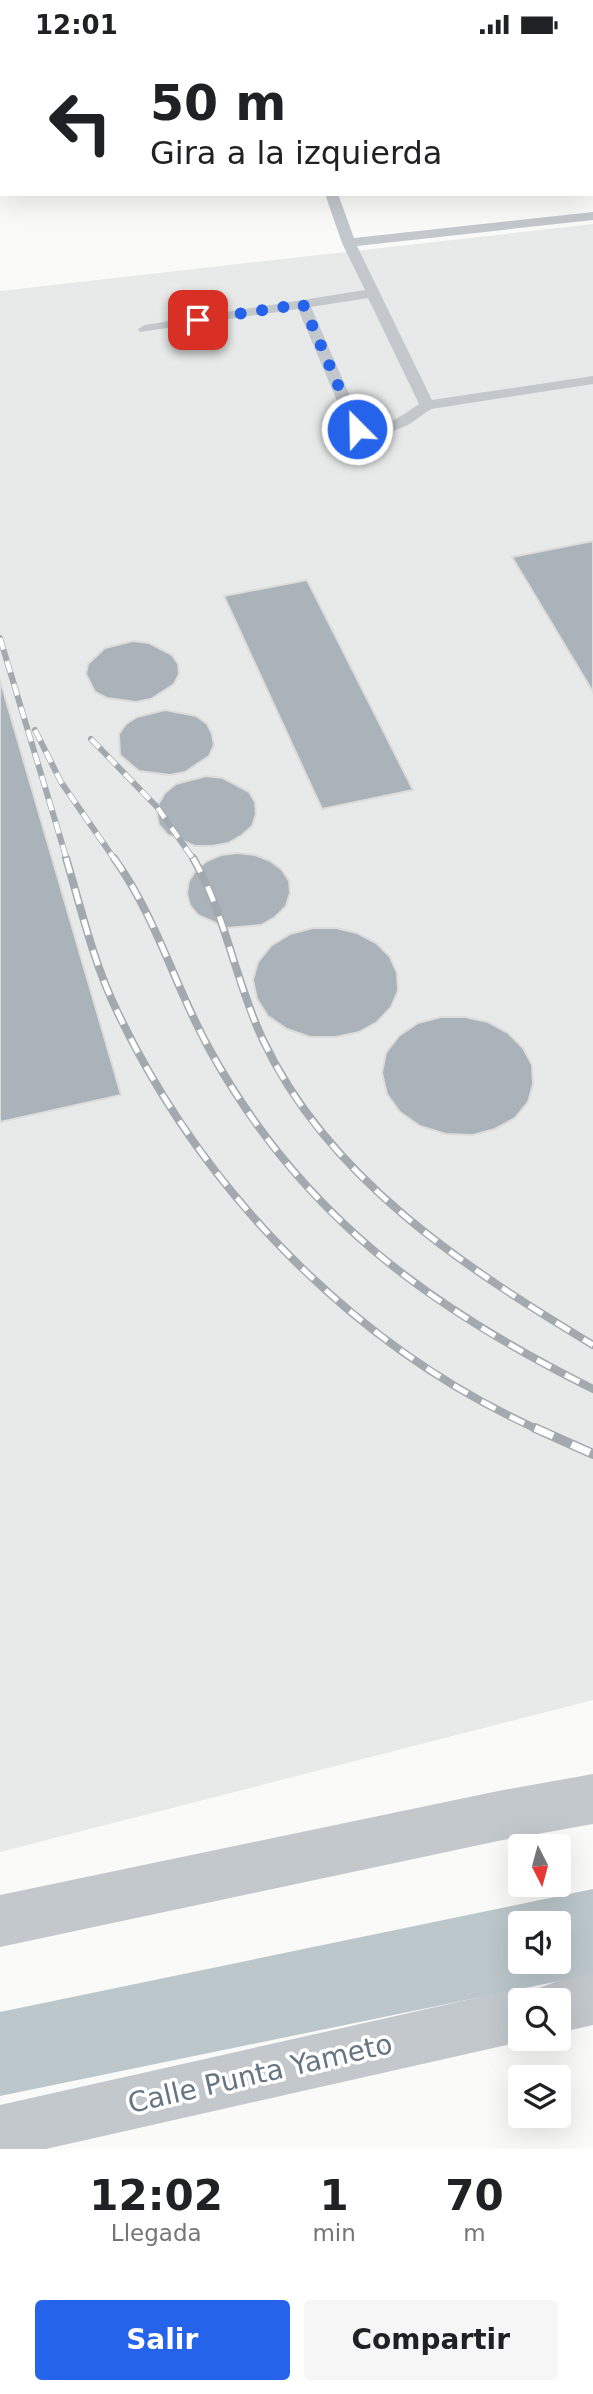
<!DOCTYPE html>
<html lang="es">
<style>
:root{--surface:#fff;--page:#f6f6f6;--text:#202124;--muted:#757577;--accent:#2563eb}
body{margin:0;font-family:"DejaVu Sans",sans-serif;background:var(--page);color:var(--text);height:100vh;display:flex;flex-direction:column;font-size:26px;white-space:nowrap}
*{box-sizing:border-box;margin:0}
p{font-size:23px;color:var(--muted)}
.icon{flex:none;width:38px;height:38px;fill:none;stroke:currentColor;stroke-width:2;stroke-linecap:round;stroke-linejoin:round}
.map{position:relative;height:2100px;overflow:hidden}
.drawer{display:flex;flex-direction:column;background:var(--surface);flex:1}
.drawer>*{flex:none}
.guide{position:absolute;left:0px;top:0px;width:593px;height:147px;box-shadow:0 7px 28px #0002;background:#fff;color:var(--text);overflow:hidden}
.needle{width:46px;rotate:174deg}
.tools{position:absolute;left:508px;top:1785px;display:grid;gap:14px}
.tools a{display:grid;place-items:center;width:63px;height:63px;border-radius:7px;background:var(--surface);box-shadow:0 7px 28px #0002;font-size:35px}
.pin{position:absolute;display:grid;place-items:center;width:60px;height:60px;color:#fff;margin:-30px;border-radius:14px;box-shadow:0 4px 10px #0006}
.me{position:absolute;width:77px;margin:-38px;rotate:337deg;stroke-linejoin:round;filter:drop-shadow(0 0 5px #0008)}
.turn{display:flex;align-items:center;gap:24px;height:147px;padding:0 35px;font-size:32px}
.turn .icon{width:91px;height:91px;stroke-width:2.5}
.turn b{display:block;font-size:49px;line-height:60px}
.eta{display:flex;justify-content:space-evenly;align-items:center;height:119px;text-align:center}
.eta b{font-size:42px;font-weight:700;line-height:49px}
.action{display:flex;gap:14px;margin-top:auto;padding:14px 35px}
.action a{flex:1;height:80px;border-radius:7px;background:var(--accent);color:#fff;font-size:28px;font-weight:700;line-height:80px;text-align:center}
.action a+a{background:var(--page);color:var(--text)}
.status{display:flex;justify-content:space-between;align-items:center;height:49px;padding:0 35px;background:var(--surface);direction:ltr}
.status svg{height:19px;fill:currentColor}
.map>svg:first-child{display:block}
.built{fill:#e8e9e9}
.water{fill:#bbc7cb;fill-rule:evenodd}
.building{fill:#aab3b9;stroke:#dcdcda;stroke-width:2}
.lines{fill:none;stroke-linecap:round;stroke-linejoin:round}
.secondary-casing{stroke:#b3babf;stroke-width:4}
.lane{fill:#c3c8cc;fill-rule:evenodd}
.street{fill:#c3c8cc;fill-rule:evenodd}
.secondary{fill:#fff;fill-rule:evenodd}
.rail-far2-casing{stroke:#a2aab0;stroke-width:6}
.rail-far1-casing{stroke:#a2aab0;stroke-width:8}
.rail-casing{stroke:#a2aab0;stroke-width:10}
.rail-far2{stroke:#fff;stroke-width:4.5;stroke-dasharray:12;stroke-linecap:butt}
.rail-far1{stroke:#fff;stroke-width:5;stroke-dasharray:16;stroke-linecap:butt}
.rail{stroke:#fff;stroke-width:7;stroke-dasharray:20;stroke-linecap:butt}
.route{stroke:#2563eb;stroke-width:12;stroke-dasharray:0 21.6}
.labels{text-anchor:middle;stroke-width:7;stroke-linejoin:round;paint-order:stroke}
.near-street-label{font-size:28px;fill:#657683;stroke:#fff}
</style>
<div class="status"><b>12:01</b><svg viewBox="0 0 49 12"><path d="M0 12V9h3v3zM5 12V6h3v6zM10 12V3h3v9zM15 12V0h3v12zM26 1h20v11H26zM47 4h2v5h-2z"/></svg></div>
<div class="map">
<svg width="593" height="2100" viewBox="0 0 593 2100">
<rect width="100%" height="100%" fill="#fafaf8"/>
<!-- built -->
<path class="built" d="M593,175V1651L0,1803V242Z"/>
<!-- water -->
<path class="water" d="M593,1840V1925L0,2047V1963ZM520,1874H558V1913H520Z"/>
<!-- building -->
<path class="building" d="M593,492V643L512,508Z
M307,531L413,741L322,760L224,547Z
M133,592L149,594L172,606L178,615L179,625L174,635L151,650L136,653L107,649L95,643L86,625L88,615L105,599Z
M0,631L121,1046L0,1073Z
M165,661L196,667L207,675L212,685L214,696L209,707L185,723L170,726L139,722L120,706L119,685L126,675L137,668Z
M206,727L223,729L249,743L255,753L256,765L252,777L242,786L228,794L212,797H195L168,786L159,776L157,765L159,754L165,744L176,735Z
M238,804L255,806L270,812L282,821L289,832L290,844L286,857L275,868L261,876L227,879L198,866L190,856L187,844L189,832L196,821L207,812L221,806Z
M313,879H336L357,884L376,894L390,908L397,924L398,942L391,958L377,973L359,983L336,988H310L287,980L268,967L257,950L253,931L258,913L271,897L290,885Z
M441,968H465L488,973L508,984L523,999L532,1016L533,1035L528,1053L515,1069L495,1080L473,1086L446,1085L420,1077L400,1063L387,1045L382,1024L386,1004L399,987L418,974Z"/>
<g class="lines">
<!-- secondary casing -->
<g class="secondary-casing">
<path id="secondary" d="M266,0H306L265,2Z
M482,0H521L481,2Z
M2,40V54L0,55V41Z"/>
</g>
<!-- lane -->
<path class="lane" d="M592,93H593V101H592Z
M325,145H338L354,189L593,163V171L357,197L432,351L593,327V335L431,360L408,376L386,385L368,387L352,383L349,380L298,260L140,283L138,280L145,276L365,241L342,194ZM368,249L419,355C401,367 386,380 363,377L311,258Z"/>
<!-- street -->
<path class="street" d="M593,1725V1775L498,1792L0,1898V1846L498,1742Z
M593,1924V1976L558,1984V1951H520V1990H527L520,1993L46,2100H0V2056L520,1939L536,1946L539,1939L558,1932Z"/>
<!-- secondary -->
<use href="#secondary" class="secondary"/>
<!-- rail-far2 casing -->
<g class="rail-far2-casing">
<path id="rail-far2" d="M0,589L67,811
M35,681L61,733L115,811
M91,690L157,758L194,811"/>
</g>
<!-- rail-far1 casing -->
<g class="rail-far1-casing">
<path id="rail-far1" d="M66,809C81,859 93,912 116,960C202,1142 354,1298 539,1381
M114,809C157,869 175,939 211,1003C302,1167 429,1258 593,1340
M193,809C226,866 235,932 263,991C329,1131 466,1219 593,1296"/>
</g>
<!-- rail casing -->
<g class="rail-casing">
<path id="rail" d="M535,1379L593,1405"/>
</g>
<!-- rail-far2 -->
<use href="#rail-far2" class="rail-far2"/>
<!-- rail-far1 -->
<use href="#rail-far1" class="rail-far1"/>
<!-- rail -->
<use href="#rail" class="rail"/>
</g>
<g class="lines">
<!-- route -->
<path class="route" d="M198,271L303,255L357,380"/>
</g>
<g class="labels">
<!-- near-street labels -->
<g class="near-street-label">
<text transform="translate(260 2024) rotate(-13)" y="10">Calle Punta Yameto</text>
</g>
</g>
</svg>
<div class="tools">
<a><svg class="needle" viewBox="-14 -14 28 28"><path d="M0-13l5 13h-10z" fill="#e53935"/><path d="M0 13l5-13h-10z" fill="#757577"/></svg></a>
<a><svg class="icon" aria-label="sound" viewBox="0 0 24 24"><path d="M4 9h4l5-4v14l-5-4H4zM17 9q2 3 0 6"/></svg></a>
<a><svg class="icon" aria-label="search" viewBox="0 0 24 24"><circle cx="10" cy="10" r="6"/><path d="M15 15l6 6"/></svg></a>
<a><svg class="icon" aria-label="layers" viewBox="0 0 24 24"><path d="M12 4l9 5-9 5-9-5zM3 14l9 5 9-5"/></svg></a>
</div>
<div class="pin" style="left:198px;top:271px;background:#d93025"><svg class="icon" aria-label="arrive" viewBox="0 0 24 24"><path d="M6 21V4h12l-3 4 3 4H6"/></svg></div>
<svg class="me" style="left:357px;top:380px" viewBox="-20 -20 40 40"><circle r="17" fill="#2563eb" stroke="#fff" stroke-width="3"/><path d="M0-11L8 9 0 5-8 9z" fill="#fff"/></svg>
<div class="guide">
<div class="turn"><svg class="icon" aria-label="left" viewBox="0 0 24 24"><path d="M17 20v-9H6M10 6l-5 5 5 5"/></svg><div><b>50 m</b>Gira a la izquierda</div></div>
</div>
</div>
<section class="drawer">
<div class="eta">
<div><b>12:02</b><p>Llegada</p></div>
<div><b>1</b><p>min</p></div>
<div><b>70</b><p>m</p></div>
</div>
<div class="action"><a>Salir</a><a>Compartir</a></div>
</section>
